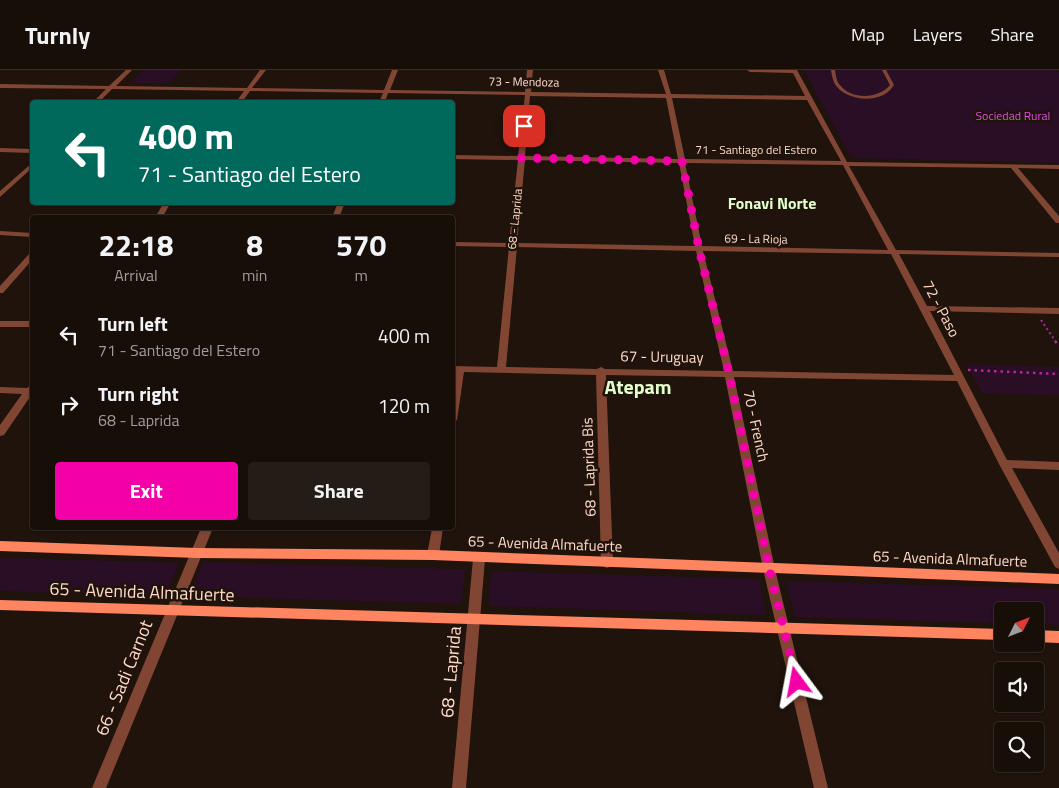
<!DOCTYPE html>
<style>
:root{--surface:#170e08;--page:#241c16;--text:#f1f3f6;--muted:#9e9c9c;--line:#362e29;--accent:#f400a9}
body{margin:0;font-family:"Titillium Web",sans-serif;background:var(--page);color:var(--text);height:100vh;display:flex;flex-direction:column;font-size:19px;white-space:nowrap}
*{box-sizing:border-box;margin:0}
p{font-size:16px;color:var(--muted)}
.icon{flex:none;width:28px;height:28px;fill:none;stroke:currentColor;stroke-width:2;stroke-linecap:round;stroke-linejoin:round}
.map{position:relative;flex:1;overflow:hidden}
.panel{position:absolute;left:30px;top:145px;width:425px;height:315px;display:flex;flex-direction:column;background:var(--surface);border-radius:5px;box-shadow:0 1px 4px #0004,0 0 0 1px var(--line)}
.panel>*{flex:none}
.guide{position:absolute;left:30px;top:30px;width:425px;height:105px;border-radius:5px;box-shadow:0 1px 4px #0004,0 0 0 1px var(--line);background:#00695c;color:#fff;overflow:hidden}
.needle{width:32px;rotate:48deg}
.controls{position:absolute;left:994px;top:532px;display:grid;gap:10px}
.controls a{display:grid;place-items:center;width:50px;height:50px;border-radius:5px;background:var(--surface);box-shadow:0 1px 4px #0004,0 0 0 1px var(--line);font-size:25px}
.pin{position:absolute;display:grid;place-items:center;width:42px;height:42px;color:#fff;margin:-21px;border-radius:10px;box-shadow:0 2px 8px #0006}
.me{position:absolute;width:55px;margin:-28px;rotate:347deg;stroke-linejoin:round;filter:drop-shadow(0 0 4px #0008)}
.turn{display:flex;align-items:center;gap:18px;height:105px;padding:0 25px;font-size:22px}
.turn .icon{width:65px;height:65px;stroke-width:2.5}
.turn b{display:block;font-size:35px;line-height:42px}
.eta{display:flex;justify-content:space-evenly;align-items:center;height:85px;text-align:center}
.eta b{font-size:30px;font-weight:700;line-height:35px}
.primary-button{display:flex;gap:10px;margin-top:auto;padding:10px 25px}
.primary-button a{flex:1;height:58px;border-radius:5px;background:var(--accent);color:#fff;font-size:20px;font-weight:700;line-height:58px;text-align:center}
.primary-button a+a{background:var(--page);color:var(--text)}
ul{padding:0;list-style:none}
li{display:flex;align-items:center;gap:15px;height:70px;padding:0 25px}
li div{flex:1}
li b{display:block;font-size:19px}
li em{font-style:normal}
header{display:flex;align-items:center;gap:30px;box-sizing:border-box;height:70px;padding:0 25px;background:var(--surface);border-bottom:1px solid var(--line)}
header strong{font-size:24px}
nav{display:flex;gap:28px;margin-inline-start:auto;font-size:18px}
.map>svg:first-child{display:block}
.green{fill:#290e25}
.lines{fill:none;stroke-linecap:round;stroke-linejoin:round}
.path-far1{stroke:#b626a1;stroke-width:2;stroke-dasharray:2 3;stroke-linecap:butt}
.path{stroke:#b626a1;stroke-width:2.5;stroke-dasharray:2.5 4;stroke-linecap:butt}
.lane{fill:#814633;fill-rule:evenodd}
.street{fill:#814633;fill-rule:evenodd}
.secondary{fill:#ff8560;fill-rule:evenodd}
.route{stroke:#f400a9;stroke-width:9;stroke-dasharray:0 16.2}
.labels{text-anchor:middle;stroke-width:5;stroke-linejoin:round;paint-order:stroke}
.far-street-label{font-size:12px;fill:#ffdac9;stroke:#1f130b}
.far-park-label{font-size:12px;fill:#df4ee6;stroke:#1f130b}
.street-label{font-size:15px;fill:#ffdac9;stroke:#1f130b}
.far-district-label{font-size:16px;font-weight:bold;fill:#e1ffcb;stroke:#1f130b}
.near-street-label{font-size:18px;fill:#ffdac9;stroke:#1f130b}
.district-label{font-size:20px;font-weight:bold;fill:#e1ffcb;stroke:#1f130b}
</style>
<header>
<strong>Turnly</strong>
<nav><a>Map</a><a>Layers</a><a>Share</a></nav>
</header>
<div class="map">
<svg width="1059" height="718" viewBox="0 0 1059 718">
<rect width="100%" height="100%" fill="#1f130b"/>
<!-- green -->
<path class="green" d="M143,0H181L169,13L130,14Z
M804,0H1056L1059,2V93L855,88L850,86Z
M966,294L1059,297V326L982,323Z
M0,487L179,493L165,527L0,521Z
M202,492L465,499L461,534L189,526Z
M491,501L759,509L766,545L489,536Z
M786,511L1059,519V555L1035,554V541H1002V553L795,547Z"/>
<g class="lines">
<!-- path-far1 -->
<path class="path-far1" d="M1041,250L1056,272"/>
<!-- path -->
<path class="path" d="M1055,271L1059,276
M968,300L1059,304"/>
<!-- lane -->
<path class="lane" d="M831,0H835C836,5 836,11 840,15C851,30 879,29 890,15L882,0H886L894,15C893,16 890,21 889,21C876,33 849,30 838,18C833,13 832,6 831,0Z"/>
<!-- street -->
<path class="street" d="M126,0H132L116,16L247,18L260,0H266L252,18L384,20L392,0H398L390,20L525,22L527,0H533L531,22L666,24L658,0H664L671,24L805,26L793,3L750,2L747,0H797L847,92L1059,95V99L1018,98L1059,146V153H1056L1011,98L849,96L896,180L1059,183V187L899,184L927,236L1059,238V244L930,241L1007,390L1059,392V400L1012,398L1059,483V499L1055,497L999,394L957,311L734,307L775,499L828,718H814L763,499L725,307L606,305L613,493L611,496L607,498L603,496L601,493L596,305L464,302L457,350L452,353V317L455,302H452V296L497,297L509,177L452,176V172L509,173L518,90L452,89V85L518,86L525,25L388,23L385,32H379L383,23L250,21L242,32H236L244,21L112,19L99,32H93L106,19L0,18V14L109,16ZM530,26L666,28L678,89L525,86ZM672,28L807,30L841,91L685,89ZM525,90L679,93L695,176L517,173ZM685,93L843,95L888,180L702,176ZM517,177L696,181L724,301L605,299L601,297L597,299L506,297ZM703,181L891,184L954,305L733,301Z
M0,78L32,79V83L0,82Z
M32,93V98L0,127V121Z
M164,132H171L162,148H155Z
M338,132H345L339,148H332Z
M0,161L32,163V167L0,165Z
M29,184H32V190L3,223H0V216Z
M0,251H32V257H0Z
M32,314V324L4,365L0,366V355L22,324L0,323V317L27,318Z
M201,458H213L106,718H92Z
M432,458H443L439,485L437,488L433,490L429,488L427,485Z
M479,484L483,486L485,489L466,718H452L473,489L475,486Z"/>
<!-- secondary -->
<path class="secondary" d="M0,471L197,478L433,480L1059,504V514L433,490L197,488L0,481Z
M0,530L1002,559V570L0,540Z
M1035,560L1059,561V573L1035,572Z"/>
</g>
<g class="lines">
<!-- route -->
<path class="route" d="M524,56L521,88L682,91L699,179L729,303L769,498L797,612"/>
</g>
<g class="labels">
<!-- far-street labels -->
<g class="far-street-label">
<text transform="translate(524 12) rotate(1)" y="4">73 - Mendoza</text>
<text x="756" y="84">71 - Santiago del Estero</text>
<text transform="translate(515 149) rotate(-84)" y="4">68 - Laprida</text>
<text transform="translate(756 169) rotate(1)" y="4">69 - La Rioja</text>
</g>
<!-- far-park labels -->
<g class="far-park-label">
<text x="1013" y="50">Sociedad Rural</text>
</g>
<!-- street labels -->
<g class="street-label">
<text transform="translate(941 239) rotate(62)" y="5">72 - Paso</text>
<text transform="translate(662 287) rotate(1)" y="5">67 - Uruguay</text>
<text transform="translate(756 356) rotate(78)" y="5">70 - French</text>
<text transform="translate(589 397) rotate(-92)" y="5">68 - Laprida Bis</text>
<text transform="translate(545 474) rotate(2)" y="5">65 - Avenida Almafuerte</text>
<text transform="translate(950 489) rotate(2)" y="5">65 - Avenida Almafuerte</text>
</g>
<!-- far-district labels -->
<g class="far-district-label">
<text x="772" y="139">Fonavi Norte</text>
</g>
<!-- near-street labels -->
<g class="near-street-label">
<text transform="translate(142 522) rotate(2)" y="6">65 - Avenida Almafuerte</text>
<text transform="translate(451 602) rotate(-85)" y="6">68 - Laprida</text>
<text transform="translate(124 608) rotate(-68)" y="6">66 - Sadi Carnot</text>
</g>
<!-- district labels -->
<g class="district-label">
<text x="638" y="324">Atepam</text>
</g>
</g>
</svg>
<div class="controls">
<a><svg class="needle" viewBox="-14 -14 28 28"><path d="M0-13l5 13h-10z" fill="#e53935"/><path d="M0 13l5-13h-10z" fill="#9e9c9c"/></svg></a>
<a><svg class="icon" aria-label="sound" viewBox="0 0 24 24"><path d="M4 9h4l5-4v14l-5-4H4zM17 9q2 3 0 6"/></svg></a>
<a><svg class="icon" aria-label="search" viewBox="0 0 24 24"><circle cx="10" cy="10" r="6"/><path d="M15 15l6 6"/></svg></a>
</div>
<div class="pin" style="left:524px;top:56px;background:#d93025"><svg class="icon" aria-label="arrive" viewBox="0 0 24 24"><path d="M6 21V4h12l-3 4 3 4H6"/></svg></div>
<svg class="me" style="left:797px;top:612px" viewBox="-20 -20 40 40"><path d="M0-17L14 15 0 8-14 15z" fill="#f400a9" stroke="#fff" stroke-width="4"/></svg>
<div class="guide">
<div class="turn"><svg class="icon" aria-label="left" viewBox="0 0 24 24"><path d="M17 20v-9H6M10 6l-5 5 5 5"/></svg><div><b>400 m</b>71 - Santiago del Estero</div></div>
</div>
<section class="panel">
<div class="eta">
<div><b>22:18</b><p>Arrival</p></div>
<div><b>8</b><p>min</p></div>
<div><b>570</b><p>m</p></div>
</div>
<ul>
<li><svg class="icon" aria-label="left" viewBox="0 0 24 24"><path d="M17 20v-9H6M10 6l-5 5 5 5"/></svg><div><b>Turn left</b><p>71 - Santiago del Estero</p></div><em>400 m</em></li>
<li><svg class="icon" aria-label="right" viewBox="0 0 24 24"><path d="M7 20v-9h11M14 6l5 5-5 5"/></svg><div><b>Turn right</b><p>68 - Laprida</p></div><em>120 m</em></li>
</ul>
<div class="primary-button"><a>Exit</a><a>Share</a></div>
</section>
</div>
